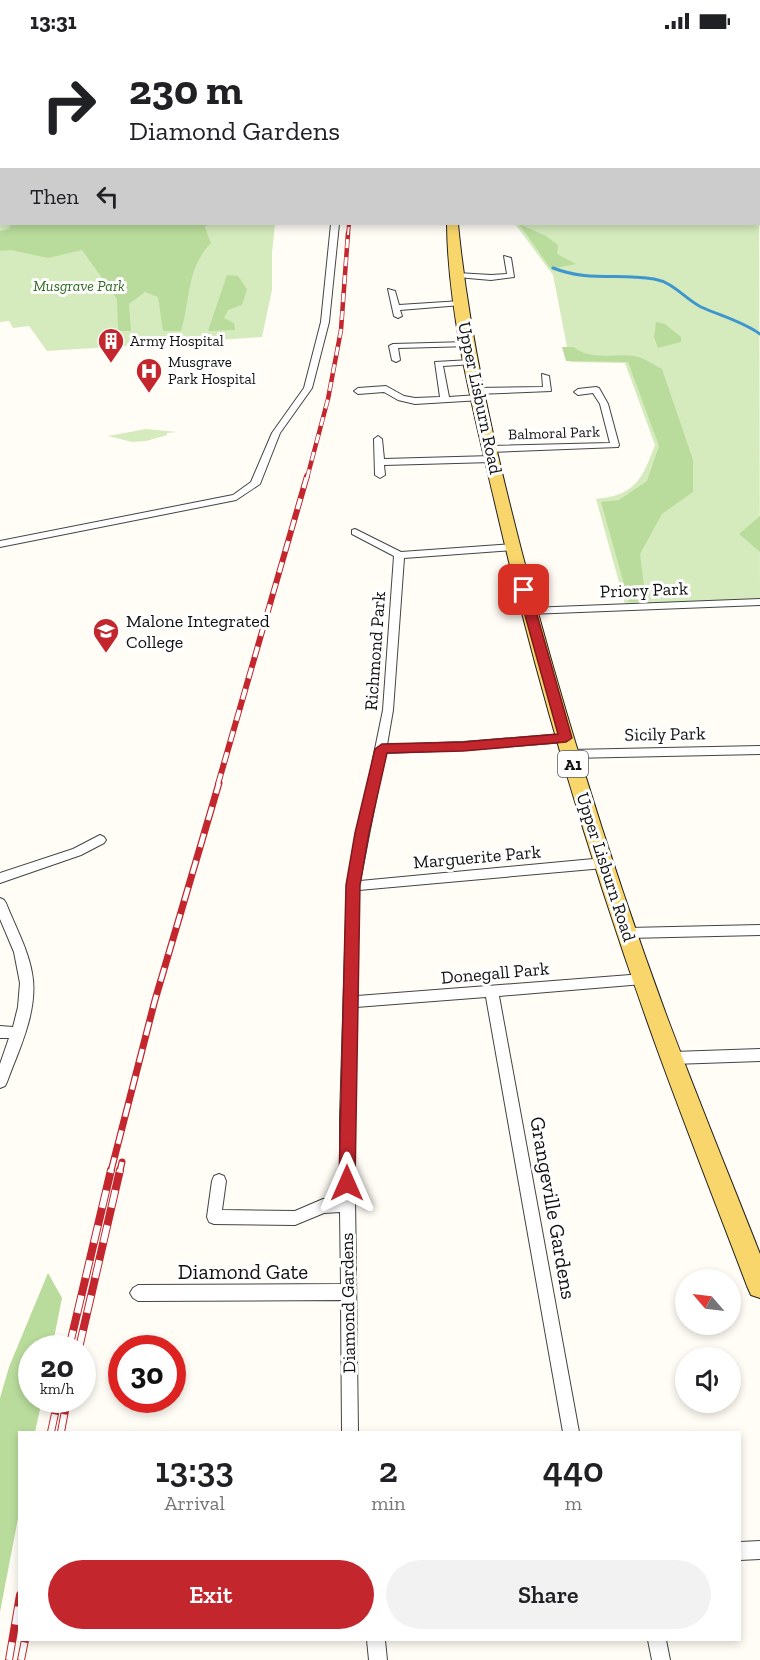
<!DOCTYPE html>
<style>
:root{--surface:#fff;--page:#f2f2f2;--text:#202124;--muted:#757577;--accent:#c4262e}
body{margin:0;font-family:"Zilla Slab",serif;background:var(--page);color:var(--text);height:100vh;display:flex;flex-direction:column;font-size:22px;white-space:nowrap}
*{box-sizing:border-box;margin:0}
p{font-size:20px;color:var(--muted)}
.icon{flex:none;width:33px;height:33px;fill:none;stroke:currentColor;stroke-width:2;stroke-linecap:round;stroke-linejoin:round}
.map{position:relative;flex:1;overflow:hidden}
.details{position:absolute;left:18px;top:1389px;width:723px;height:210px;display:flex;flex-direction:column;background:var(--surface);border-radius:0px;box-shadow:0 3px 9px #0003}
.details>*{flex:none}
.guide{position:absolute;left:0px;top:0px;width:760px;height:183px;box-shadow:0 3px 9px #0003;background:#fff;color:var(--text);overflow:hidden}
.needle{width:39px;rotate:298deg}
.controls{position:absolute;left:675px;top:1227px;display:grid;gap:12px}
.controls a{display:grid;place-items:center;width:66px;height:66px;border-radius:50%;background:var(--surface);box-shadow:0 3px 9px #0003;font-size:30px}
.speed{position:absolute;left:18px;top:1293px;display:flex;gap:12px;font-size:30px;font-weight:700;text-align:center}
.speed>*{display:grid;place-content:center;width:78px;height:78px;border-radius:50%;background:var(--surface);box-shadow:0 3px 9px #0003;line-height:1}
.speed small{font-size:15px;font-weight:400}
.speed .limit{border:9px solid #d22;background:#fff;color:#111}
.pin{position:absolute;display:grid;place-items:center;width:51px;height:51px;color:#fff;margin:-26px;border-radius:12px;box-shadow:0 3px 9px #0006}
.me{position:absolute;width:66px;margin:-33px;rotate:0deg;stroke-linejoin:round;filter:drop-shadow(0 0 4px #0008)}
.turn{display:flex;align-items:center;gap:21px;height:126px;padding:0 30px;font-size:27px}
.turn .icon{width:78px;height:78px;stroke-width:2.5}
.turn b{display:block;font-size:42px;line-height:51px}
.then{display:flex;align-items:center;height:57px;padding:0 30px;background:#0003;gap:12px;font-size:22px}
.eta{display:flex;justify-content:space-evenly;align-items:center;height:102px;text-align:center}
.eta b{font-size:36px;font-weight:600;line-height:42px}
.primary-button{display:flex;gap:12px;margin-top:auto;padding:12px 30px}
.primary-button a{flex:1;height:69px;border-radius:36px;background:var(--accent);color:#fff;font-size:24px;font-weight:600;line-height:69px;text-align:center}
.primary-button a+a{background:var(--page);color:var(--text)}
.status{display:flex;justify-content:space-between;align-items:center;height:42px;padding:0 30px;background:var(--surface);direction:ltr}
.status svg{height:16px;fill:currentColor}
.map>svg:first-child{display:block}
.green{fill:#d5ebbd}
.forest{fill:#b9dc9c}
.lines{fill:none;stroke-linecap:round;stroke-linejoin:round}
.stream{stroke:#3f96cf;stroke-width:3}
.minor-casing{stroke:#444;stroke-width:2}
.primary-casing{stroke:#222;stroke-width:2}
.trunk-casing{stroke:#222;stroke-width:2}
.minor{fill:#fff;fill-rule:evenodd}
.primary{fill:#f9d66b;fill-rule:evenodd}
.trunk{fill:#f7bc64;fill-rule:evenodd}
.rail-far4-casing{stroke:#c4262e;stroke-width:4}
.rail-far3-casing{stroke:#c4262e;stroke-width:4.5}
.rail-far2-casing{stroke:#c4262e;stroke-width:6}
.rail-far1-casing{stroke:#c4262e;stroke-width:7}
.rail-casing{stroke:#c4262e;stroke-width:8}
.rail-far4{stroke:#fff;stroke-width:2;stroke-dasharray:8;stroke-linecap:butt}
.rail-far3{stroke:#fff;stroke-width:3;stroke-dasharray:9;stroke-linecap:butt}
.rail-far2{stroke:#fff;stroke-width:4;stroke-dasharray:11;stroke-linecap:butt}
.rail-far1{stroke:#fff;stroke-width:4.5;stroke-dasharray:14;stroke-linecap:butt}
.rail{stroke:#fff;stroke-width:6;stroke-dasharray:18;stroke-linecap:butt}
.route{fill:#c4262e;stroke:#7f191e;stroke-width:1.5}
.labels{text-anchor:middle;stroke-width:6;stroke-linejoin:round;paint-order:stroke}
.far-park-label{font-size:15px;font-style:italic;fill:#2f6b1f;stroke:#fff}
.far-poi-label{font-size:15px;fill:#111;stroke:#fff;text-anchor:start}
.far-street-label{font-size:15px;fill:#111;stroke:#fff}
.shield{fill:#fff;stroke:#585858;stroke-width:1.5}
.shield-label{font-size:16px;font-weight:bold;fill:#111}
.street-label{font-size:18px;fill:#111;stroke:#fff}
.poi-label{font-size:18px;fill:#111;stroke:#fff;text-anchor:start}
.near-street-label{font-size:21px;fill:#111;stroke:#fff}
</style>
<div class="status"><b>13:31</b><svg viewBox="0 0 49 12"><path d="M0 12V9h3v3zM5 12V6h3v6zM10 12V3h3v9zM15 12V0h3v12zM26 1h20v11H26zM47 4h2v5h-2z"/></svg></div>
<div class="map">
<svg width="760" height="1618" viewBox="0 0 760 1618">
<rect width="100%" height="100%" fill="#fffdf5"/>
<!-- green -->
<path class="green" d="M0,79L2,182H275L272,211V248L262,295L47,309L29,284L13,286L9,279L0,280Z
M759,115L760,557L625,562L596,457C636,453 642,437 655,403L625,321L570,320L553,233L515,182H759Z
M146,387L177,390L167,391V393L146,399L132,400L108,394Z"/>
<!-- forest -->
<path class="forest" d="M11,182H207L205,186L211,201C186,227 191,256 181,289H163L158,255L145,250L129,262L131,289H118L117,257L82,208L48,216L11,208L0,209V189L9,187Z
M519,182L546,194L558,203L557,212L576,222L551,227Z
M227,233L238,234L247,247L242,263L228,268L224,276L234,281L235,288L208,289Z
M656,280L665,282L681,295V300L658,306L654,295Z
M562,305H574C589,319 617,311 635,314C644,316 654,323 662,327L693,418V450L662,472L640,512L646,559L629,560L601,460L619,458L647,439L659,404L628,320L566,319Z
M760,474V510L739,492Z
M48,1231L62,1256L52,1306H32V1358H42L35,1390H20L19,1471L0,1570V1356L9,1325Z"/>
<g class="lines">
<!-- stream -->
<path class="stream" d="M553,226C589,240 618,231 654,237C673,240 684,256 701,265C721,274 742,279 760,292"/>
<!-- minor casing -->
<g class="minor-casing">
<path id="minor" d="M183,0H189L191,2H184Z
M543,0H549L550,2H544Z
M657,0L669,2H659Z
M759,17H760V21H759Z
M2,63V67L0,68V64Z
M331,182H339L329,280L312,346L280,391L260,442L236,458L0,505V499L233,453L251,440L272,391L304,346L321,280Z
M504,214L511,216L514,235L491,238L457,235L453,233L457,231L491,233L507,232Z
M388,247L395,249L399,263L461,259L465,261L461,263L400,268L402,274L398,276L394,274Z
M468,300L472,302L471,304L398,306L400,318L396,320L392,318L389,304L393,302Z
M471,318L475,320L474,322L443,324L449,355L478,353L481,354V358L415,362L398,358L384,350L358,352L354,349L358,346L386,344L404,354L415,356L440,355L435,320Z
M542,332L549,334L551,349L476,352L472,349L476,346L543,345Z
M596,345L599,346L608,362L619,403L618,405L490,410L486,407L490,404L610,401L600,362L593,351L578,353L574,350L578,347Z
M378,394L382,397L384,417L492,414L496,417L492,420L384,423L385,433L380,436L375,433L374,397Z
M355,487L401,510L513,502L518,505L513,508L404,516L393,668L387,703L463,700L565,692L571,696L565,700L463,708L385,711L360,839L604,816L608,818L610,821L608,824L604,826L359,848L357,954L643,932L648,933L649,937L648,941L643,942L499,954L579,1390H563L486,955L356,965L354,1075L358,1390H342L341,1258L138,1259L133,1256L130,1251L133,1246L138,1243L341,1242L340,1170L324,1171L295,1183L214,1182L209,1180L207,1175L212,1139L214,1134L219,1132L224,1134L226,1139L222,1168L295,1169L323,1157L340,1156V1075L347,844L383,668L394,514L352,492V488Z
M760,557V563L529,572L524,569L529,566Z
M760,704V712L570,716L564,712L570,708Z
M100,793L104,795L106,798L104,801L81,813L0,841V831L73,807Z
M0,856L4,858L6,861C15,884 28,907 32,931C39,968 19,1007 7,1040L5,1044L0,1046V1022L9,996H0V984L13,985L18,965L20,941L14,910L0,877Z
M760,883V893L628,896L624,895L622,891L624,887L628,886Z
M760,1007V1019L673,1022L668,1020L666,1016L668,1012L673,1010Z
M760,1499V1517L740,1518V1500Z
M367,1598H385L387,1618H369Z
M648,1598H666L670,1618H652Z"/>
</g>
<!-- primary casing -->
<g class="primary-casing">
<path id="primary" d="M340,0H350V2H340Z
M373,0H387L388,2H374Z
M447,182H458C469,294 494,402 522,511C563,668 611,823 667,975C697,1055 729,1133 760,1212V1256L751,1253L747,1244C713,1154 677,1064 645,973C586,806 535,634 495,461C474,371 448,273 447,182Z"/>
</g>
<!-- trunk casing -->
<g class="trunk-casing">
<path id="trunk" d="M418,0H431L417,2Z
M0,72H2V78H0Z"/>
</g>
<!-- minor -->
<use href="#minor" class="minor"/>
<!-- primary -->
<use href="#primary" class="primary"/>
<!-- trunk -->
<use href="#trunk" class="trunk"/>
<!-- rail-far4 casing -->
<g class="rail-far4-casing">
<path id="rail-far4" d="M348,193L349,182"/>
</g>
<!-- rail-far3 casing -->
<g class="rail-far3-casing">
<path id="rail-far3" d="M307,436L328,357L341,288L348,191"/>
</g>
<!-- rail-far2 casing -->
<g class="rail-far2-casing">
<path id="rail-far2" d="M218,742L307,434"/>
</g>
<!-- rail-far1 casing -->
<g class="rail-far1-casing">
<path id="rail-far1" d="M111,1129L155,958L219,741
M120,1129L122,1120"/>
</g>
<!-- rail casing -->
<g class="rail-casing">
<path id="rail" d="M69,1306L111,1128
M79,1306L120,1128
M51,1390L58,1358
M61,1390L67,1358
M9,1618L20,1553
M21,1618L25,1598"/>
</g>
<!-- rail-far4 -->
<use href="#rail-far4" class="rail-far4"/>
<!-- rail-far3 -->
<use href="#rail-far3" class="rail-far3"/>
<!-- rail-far2 -->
<use href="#rail-far2" class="rail-far2"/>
<!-- rail-far1 -->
<use href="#rail-far1" class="rail-far1"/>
<!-- rail -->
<use href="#rail" class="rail"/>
</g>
<!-- route -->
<path class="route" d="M524,544L530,548L572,696L566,700L463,709L387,711L369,791L360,843L355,1141L353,1147L347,1149L341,1147L339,1141L346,843L355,791L375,707L382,702L463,700L558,692L518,548Z"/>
<!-- icons -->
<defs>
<g id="building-pin" transform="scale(1.35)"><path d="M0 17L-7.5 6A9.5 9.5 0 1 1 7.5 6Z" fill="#c4262e" stroke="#fff"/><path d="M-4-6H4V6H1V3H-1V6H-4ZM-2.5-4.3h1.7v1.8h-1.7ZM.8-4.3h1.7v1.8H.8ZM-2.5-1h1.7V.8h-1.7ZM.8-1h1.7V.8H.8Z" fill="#fff"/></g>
<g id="hospital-pin" transform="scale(1.35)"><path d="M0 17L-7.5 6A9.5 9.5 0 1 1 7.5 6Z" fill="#c4262e" stroke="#fff"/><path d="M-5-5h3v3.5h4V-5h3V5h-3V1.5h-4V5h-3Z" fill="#fff"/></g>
<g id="school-pin" transform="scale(1.35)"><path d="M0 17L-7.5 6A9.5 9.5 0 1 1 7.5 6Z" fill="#c4262e" stroke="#fff"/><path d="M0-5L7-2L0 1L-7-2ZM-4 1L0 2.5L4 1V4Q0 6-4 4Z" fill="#fff"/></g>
</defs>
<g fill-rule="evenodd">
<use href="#building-pin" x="111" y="299"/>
<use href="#hospital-pin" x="149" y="329"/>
<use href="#school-pin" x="106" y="589"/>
</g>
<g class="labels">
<!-- far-park labels -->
<g class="far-park-label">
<text x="79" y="249">Musgrave Park</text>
</g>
<!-- far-poi labels -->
<g class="far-poi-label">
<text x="130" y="304">Army Hospital</text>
<text x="168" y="325">Musgrave<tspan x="168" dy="17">Park Hospital</tspan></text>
</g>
<!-- far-street labels -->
<g class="far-street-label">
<text transform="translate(554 391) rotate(-2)" y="5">Balmoral Park</text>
</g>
<!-- shield labels -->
<rect class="shield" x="558" y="709" width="30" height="26" rx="4.5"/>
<g class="shield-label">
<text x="573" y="728">A1</text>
</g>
<!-- street labels -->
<g class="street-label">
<text transform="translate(480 356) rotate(78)" y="6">Upper Lisburn Road</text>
<text transform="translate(644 548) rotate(-2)" y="6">Priory Park</text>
<text transform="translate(375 609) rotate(-86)" y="6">Richmond Park</text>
<text transform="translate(665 692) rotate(-1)" y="6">Sicily Park</text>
<text transform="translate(477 815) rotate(-5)" y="6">Marguerite Park</text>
<text transform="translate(606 825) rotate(72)" y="6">Upper Lisburn Road</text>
<text transform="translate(495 931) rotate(-5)" y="6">Donegall Park</text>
<text transform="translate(348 1261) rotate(-91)" y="6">Diamond Gardens</text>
</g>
<!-- poi labels -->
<g class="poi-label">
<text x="126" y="585">Malone Integrated<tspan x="126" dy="21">College</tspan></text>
</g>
<!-- near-street labels -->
<g class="near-street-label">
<text transform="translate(553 1166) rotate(80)" y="7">Grangeville Gardens</text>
<text x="243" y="1237">Diamond Gate</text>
</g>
</g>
</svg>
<div class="controls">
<a><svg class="needle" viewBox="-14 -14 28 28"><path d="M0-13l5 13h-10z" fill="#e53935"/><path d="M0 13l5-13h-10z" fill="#757577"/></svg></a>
<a><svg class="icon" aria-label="sound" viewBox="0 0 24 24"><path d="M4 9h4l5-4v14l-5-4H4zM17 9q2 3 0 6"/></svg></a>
</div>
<div class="speed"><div>20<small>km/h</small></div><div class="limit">30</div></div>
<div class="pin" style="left:524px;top:548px;background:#d93025"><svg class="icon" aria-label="arrive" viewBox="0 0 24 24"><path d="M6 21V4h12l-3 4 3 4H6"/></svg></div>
<svg class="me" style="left:347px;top:1141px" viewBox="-20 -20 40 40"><path d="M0-17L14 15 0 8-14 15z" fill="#c4262e" stroke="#fff" stroke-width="4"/></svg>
<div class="guide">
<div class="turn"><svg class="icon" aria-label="right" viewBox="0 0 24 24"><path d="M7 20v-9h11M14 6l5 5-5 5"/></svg><div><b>230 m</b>Diamond Gardens</div></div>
<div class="then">Then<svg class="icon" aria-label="left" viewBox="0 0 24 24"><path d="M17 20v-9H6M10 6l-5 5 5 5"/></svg></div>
</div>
<section class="details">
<div class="eta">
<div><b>13:33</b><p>Arrival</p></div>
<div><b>2</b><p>min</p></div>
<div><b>440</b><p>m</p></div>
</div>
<div class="primary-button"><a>Exit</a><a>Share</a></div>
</section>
</div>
